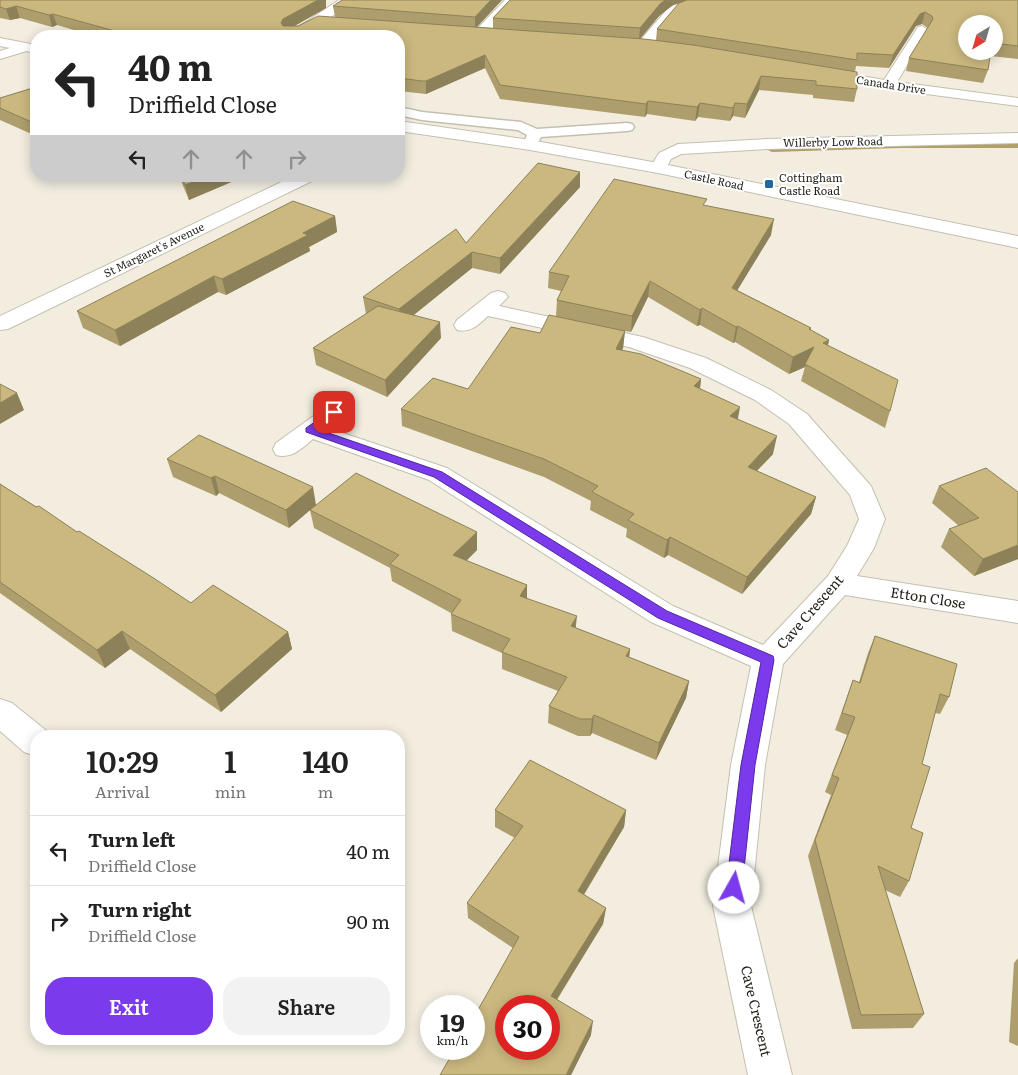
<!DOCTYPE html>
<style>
:root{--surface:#fff;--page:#f2f2f2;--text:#222;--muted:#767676;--line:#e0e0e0;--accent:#7c3aed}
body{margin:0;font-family:Literata,serif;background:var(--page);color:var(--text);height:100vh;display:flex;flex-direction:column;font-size:19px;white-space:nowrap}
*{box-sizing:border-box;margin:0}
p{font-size:16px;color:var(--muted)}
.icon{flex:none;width:28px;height:28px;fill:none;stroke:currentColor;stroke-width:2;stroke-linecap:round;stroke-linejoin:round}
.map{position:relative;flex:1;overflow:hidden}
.drawer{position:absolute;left:30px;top:730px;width:375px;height:315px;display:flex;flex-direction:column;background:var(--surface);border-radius:20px;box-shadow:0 2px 12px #0003}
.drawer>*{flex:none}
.top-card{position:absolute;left:30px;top:30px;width:375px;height:152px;border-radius:20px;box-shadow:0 2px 12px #0003;background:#fff;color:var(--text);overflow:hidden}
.needle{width:32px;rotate:217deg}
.buttons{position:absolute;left:958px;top:15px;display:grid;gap:10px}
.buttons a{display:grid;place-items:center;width:45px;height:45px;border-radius:50%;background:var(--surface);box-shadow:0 2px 12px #0003;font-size:25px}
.speed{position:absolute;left:420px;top:995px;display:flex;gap:10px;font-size:25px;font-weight:700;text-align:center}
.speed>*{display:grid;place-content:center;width:65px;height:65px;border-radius:50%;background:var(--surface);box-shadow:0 2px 12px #0003;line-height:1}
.speed small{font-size:12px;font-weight:400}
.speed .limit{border:8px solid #d22;background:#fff;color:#111}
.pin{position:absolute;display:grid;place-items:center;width:42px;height:42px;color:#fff;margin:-21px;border-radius:10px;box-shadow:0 2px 8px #0006}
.me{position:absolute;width:55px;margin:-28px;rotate:7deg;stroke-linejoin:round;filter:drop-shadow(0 0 4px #0008)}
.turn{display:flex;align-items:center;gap:18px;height:105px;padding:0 15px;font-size:22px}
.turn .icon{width:65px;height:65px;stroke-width:2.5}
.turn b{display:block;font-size:35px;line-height:42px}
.lanes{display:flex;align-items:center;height:48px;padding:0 15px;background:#0003;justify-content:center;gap:25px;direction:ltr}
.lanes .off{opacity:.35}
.eta{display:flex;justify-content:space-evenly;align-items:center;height:85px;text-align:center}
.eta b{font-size:30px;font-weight:600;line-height:35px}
.action{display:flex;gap:10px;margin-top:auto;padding:10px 15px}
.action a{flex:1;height:58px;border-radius:20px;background:var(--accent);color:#fff;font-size:20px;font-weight:600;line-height:58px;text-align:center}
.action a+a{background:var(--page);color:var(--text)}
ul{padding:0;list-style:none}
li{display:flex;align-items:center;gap:15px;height:70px;padding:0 15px;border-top:1px solid var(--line)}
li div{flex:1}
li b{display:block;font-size:19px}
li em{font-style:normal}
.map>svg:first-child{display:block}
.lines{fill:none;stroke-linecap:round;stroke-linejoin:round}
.stream{fill:#b19f67;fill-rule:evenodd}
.service-casing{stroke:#c4bfb1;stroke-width:3}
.minor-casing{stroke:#c4bfb1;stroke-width:2}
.tertiary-casing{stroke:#c4bfb1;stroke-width:2}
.service{fill:#fff;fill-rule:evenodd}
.minor{fill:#fff;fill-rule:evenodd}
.tertiary{fill:#fff;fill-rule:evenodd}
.wall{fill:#ae9e6d;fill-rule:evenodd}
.shaded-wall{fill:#8d8159}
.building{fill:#cab87f;stroke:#8d8159;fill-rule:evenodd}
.route{fill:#7c3aed;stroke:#51269a}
.poi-dot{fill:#23689c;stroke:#fff;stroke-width:2}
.labels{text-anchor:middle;stroke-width:4;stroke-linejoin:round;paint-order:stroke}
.far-street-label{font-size:11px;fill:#1f1e19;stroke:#fff}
.far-poi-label{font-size:11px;fill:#1f1e19;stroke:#fff;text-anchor:start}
.street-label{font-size:14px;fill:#1f1e19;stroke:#fff}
</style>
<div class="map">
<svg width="1018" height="1075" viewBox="0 0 1018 1075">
<rect width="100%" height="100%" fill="#f2eddf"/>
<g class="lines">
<!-- stream -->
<path class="stream" d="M900,144H1018V148H900L772,152L768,150L772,148Z"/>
<!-- service casing -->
<g class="service-casing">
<path id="service" d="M399,107L422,112L521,122L537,129L627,123L632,124L634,127L632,130L627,131L541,137L535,148H525L523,145L527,135L518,130L422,120L399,115Z"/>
</g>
<!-- minor casing -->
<g class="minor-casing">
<path id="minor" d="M339,0H353L321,25L300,36H285Z
M505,0H518L484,38H474L473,35L474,32Z
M689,0H706L704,3L677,13L648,49H638L636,46L638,43L669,7Z
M922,26L928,30L897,82L1018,98V106L888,89L822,77L815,73L822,69L884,80L918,27Z
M25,43L32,47L30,50L0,59V51Z
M1018,133V143L767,149L681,154L671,159L664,172H652L650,168L659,153L678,144L767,139Z
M294,176H316L314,180L8,329L0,330V316Z
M498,291L505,293L508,297L499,306L643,337L706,358L771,390L807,414L871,486L885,519L874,548L857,576L1018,601V623L845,595L783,664L765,765L751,906L792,1075H748L713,906L731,765L751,666L651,622L429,480L313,439C301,449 292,459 276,455L273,449L276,443L326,407L334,405L342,407L346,412L328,428L447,468L673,606L763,645L828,576L847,546L859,519L850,495L789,424L755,400L690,368L629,347L488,316C478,325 471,333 457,330L454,325L457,320L491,293Z
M0,699L12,703L48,732L50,736H36V756L24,752L0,731Z"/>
</g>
<!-- tertiary casing -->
<g class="tertiary-casing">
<path id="tertiary" d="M0,38L36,45V53L0,46Z
M399,121L530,140L658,163L1018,236V248L658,173L530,150L399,131Z"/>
</g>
<!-- service -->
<use href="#service" class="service"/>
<!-- minor -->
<use href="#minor" class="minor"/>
<!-- tertiary -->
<use href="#tertiary" class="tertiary"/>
</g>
<!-- wall -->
<path class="wall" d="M0,0H326V8L295,26H298L335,17L333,6L342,0H502L477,27L493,28V18L510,0H1018V59L990,56L988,70L983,83L906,71L909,58L928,28L922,24L916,26L889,68L856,66L855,72L857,89L854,102L813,98V95L759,90L745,118L733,116L730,121L698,117L695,121L647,114L645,117L500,99L485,68L426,94L399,91V36H94L57,25L52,27L20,18L10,20L0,18ZM680,3L657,29L656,41L640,39L659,16L673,5ZM994,24V51H966Z
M36,87V136L0,120V98Z
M179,176H235L236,180L189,200Z
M580,187L500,274L472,268L414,315L441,338L387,397L316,365L313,348L366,314L363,297L466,243Z
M706,206L771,235L737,290L811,328V330L829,340L828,345L890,411L885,428L801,381L805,367L789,374L735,342L733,343L700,325L697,326L648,297L631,332L625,331L623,348L622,350L701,379L700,388L738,419L773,454L757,471L816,497L811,514L742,594L668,555L664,558L626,537L627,529L590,510L591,501L544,477L402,426L401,409L468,389L540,333L556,316L557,300L561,291L548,288L549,272Z
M335,216L337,232L309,247L310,251L226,295L218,292L120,346L83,328L77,311Z
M167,459L316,505L289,528L219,493L216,496L173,477Z
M0,484L191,603L288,632L292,649L221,712L130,649L105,668L0,593Z
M939,486L1018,492V559L974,576L941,547L949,529L959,526L932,503Z
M310,510L477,550L466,561L527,585V598L576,628L630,649L629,657L689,681L686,698L656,760L592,733L590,736H578L548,723L549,706L558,691L502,669V653L452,631L451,614V613L392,581L390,568L314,528Z
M875,636L949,697L940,714L935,713L922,764L911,828L909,881L900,897L885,890L924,1014L913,1028L852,1029L808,856L831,795L825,792L847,735L835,730L853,680L859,682L868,653Z
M495,810H626L624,827L584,895L606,908L603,924L557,1000L591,1035L571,1075L513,948L468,918L467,903L515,838L495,827Z
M1018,958V1046L1009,1042L1014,963Z"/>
<!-- shaded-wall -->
<path class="shaded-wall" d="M318,0H326V8L285,31L281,23L283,19Z
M491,0H502L475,29V17Z
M665,0H689L673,5L659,16L639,40L640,28L660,4Z
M16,6L20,18L10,20L6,9Z
M925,12L922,24L916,26L889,68L893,55L920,14Z
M53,14L57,25L52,27L49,15Z
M485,55V68L426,94V81Z
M761,76L759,90L745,118L747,104Z
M648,101L647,114L645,117L646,104Z
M700,103L698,117L695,121L697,107Z
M735,103L733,116L730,121L733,108Z
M580,172V187L500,274V258Z
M207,176H235L236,180L189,200L185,185Z
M335,216L337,232L309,247L310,251L226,295L222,279L303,233Z
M774,219L771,235L729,304L732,288Z
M472,252V268L401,325L399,309Z
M214,276L218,292L120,346L115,330Z
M650,281L648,297L631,332L632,316Z
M702,308L700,325L697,326L700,310Z
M440,322L441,338L387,397L385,380Z
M738,326L735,342L733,343L736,327Z
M625,331L623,348L615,366L616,349Z
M829,340L825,357L823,343Z
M814,347L805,367L789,374L793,357Z
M701,379L699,396L694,386Z
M17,393L24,410L0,424V403Z
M740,407L737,424L730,416Z
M777,436L773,454L744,484L748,467Z
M215,476L219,493L216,496L211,478Z
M313,487L316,505L289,528L286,510Z
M816,497L811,514L742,594L747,577Z
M477,532V550L454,573L453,555Z
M670,537L668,555L664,558L667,540Z
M1018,545V559L974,576L983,559Z
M527,585V603L520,596Z
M577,616L575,634L571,626Z
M122,631L130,649L105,668L97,650Z
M288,632L292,649L221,712L215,695Z
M630,649L628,667L626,656Z
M689,681L686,698L656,760L659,743Z
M594,715L592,733L590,736L592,719Z
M626,810L624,827L576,907L578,891Z
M606,908L603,924L550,1010L551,996Z
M593,1021L591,1035L571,1075H566Z"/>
<!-- building -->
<path class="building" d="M0,0H318L283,19L281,23L283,26H298L318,16L644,39L693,45L857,72V89L816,85V81L761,76L747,104L735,103L733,108L700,103L697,107L648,101L646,104L500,85L485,55L426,81H422L399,78V36H133L53,14L49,15L16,6L6,9L0,7Z
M342,0H491L475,17L333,6Z
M510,0H665L660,4L640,28L493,18Z
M687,0H1018V46L994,43V24H966V51H991L988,70L909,58L933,19L932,16L925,12L920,14L893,55L857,53V60L657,29L679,3Z
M36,87V124L0,108V98Z
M538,163L580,172L500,258L472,252L399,309L363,297L456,229L466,243Z
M181,176H207L185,185Z
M614,179L707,199L703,205L774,219L732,288L811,328L809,329L829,340L823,343L898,380L890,411L805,364L814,347L793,357L738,326L736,327L702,308L700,310L650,281L632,316L557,300L569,276L549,272Z
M293,201L335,216L303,233L308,235L222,279L214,276L115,330L77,311Z
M378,306L440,322L385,380L313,348Z
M549,315L625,331L616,349L641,354L701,379L694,386L740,407L730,416L777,436L748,467L816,497L747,577L670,537L667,540L628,520L634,514L592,492L598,486L544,459L401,409L433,378L468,389L511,327L540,333Z
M0,384L17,393L0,403Z
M199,435L313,487L286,510L215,476L211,478L167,459Z
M986,468L1018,492V545L983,559L949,529L979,518L939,486Z
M356,473L477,532L453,555L527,585L520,596L577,616L571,626L630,649L626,656L689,681L659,743L594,715L592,719H580L549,706L567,677L502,652L510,639L451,614L461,600L390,564L399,555L310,510Z
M0,484L36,507L39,506L77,532L79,531L152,577L191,603L213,585L288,632L215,695L122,631L97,650L0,582Z
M875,636L957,664L949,697L940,694L922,764L930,767L911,828L923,833L909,881L878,866L924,1014L861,1015L815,840L839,778L832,775L855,717L842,713L853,680L860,683Z
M530,760L626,810L578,891L606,908L551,996L593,1021L566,1075H440L455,1049H474V1017L519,937L467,903L523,826L495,810ZM506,1006H549V1049H506Z"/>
<!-- route -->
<path class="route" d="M334,409L339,412L338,414L317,429L442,472L667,611L773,656L774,660L755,765L742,888L740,894L734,896L728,894L726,888L741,765L761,662L658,618L434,477L306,432V428Z"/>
<!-- markers -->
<rect class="poi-dot" x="764" y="179" width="10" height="10" rx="2.5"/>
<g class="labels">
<!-- far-street labels -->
<g class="far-street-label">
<text transform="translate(891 85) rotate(9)" y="4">Canada Drive</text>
<text transform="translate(833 142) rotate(-1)" y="4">Willerby Low Road</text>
<text transform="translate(714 180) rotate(12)" y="4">Castle Road</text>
<text transform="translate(154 250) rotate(-26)" y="4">St Margaret's Avenue</text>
</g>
<!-- far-poi labels -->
<g class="far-poi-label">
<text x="779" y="182">Cottingham<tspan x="779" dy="13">Castle Road</tspan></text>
</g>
<!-- street labels -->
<g class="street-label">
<text transform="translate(928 598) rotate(9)" y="5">Etton Close</text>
<text transform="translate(810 612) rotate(-49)" y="5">Cave Crescent</text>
<text transform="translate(756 1011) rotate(77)" y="5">Cave Crescent</text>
</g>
</g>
</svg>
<div class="buttons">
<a><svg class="needle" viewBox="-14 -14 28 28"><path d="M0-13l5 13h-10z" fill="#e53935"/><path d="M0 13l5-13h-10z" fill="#767676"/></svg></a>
</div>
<div class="speed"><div>19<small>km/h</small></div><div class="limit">30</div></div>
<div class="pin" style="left:334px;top:412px;background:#d93025"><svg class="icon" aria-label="arrive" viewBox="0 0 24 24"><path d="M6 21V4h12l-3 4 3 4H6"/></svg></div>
<svg class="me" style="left:734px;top:888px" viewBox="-20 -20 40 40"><circle r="19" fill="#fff"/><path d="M0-13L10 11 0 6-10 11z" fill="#7c3aed"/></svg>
<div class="top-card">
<div class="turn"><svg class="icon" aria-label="left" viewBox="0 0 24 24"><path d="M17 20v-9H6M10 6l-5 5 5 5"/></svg><div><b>40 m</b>Driffield Close</div></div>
<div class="lanes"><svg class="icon" aria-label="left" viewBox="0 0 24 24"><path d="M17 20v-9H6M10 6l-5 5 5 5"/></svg><svg class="icon off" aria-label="ahead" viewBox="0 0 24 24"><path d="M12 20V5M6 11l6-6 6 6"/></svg><svg class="icon off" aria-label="ahead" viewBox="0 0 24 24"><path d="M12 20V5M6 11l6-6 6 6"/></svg><svg class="icon off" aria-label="right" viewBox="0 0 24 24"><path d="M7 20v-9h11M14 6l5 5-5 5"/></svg></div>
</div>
<section class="drawer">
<div class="eta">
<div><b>10:29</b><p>Arrival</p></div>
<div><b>1</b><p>min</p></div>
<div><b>140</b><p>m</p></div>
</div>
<ul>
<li><svg class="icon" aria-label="left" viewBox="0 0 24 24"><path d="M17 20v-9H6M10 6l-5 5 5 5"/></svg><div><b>Turn left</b><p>Driffield Close</p></div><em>40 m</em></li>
<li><svg class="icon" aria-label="right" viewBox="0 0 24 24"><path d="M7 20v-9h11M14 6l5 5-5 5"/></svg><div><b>Turn right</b><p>Driffield Close</p></div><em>90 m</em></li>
</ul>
<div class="action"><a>Exit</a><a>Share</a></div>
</section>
</div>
